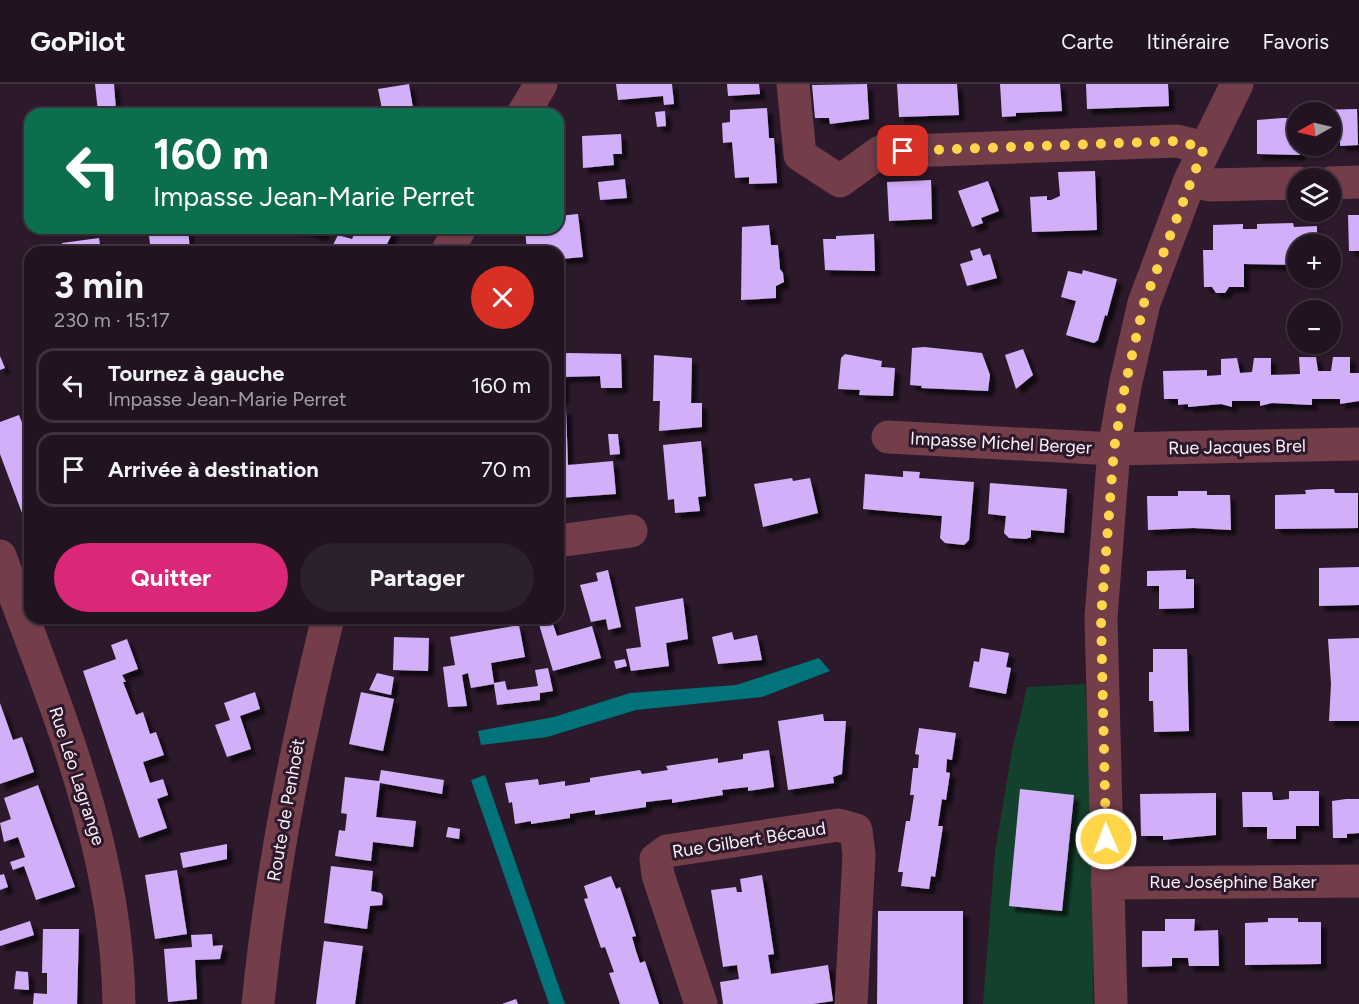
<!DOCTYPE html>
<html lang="fr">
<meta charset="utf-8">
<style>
:root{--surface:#211320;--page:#2d202d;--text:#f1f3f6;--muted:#a29ea5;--line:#3e323e;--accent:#db2777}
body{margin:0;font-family:Figtree,sans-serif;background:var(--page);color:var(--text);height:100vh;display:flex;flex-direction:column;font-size:22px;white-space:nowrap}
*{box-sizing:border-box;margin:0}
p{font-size:20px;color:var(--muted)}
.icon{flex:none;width:33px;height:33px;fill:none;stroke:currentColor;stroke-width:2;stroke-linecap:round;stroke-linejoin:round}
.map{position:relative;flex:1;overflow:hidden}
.panel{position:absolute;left:24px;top:162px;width:540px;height:378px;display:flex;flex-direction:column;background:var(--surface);border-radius:18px;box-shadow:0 2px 4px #0004,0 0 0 2px var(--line)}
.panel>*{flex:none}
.banner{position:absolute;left:24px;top:24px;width:540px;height:126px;border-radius:18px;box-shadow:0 2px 4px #0004,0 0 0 2px var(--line);background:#0b6e4f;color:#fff;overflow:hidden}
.needle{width:39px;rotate:262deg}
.tools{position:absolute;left:1287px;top:18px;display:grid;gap:12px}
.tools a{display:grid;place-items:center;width:54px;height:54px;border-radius:50%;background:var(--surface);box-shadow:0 2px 4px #0004,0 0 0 2px var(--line);font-size:30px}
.pin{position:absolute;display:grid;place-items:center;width:51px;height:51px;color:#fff;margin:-26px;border-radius:12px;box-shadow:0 3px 9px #0006}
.me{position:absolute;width:66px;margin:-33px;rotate:359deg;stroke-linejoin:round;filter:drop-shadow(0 0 4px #0008)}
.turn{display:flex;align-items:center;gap:21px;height:126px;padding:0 30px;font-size:27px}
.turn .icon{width:78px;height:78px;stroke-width:2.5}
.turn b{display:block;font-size:42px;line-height:51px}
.round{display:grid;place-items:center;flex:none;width:63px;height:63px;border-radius:32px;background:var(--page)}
.headline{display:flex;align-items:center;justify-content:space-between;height:102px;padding:0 30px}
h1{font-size:36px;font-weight:700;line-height:45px}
.button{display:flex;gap:12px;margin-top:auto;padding:12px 30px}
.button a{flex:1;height:69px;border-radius:36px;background:var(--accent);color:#fff;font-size:24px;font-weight:700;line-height:69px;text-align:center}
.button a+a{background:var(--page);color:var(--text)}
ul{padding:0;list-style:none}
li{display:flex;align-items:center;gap:18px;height:75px;margin:0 12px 9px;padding:0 18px;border:3px solid var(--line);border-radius:18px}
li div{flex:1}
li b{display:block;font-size:22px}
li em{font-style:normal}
header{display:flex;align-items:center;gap:36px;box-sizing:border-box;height:84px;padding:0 30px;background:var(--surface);border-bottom:2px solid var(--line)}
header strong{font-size:28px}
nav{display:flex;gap:33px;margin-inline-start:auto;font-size:21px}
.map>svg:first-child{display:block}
.green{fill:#14412d}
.water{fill:#00737b}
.building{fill:#d2aff9;filter:url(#shadow)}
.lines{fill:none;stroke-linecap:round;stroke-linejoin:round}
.minor{stroke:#733d49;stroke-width:33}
.route{stroke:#ffd54a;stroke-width:10;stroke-dasharray:0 18}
.labels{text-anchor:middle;stroke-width:6;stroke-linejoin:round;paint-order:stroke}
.street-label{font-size:18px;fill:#fceffb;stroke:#2c192b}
</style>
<header>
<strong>GoPilot</strong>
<nav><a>Carte</a><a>Itinéraire</a><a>Favoris</a></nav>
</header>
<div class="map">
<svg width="1359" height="920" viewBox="0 0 1359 920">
<defs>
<filter id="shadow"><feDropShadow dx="5.5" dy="5.5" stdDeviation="1.5" flood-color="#0009"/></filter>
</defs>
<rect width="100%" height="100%" fill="#2c192b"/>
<!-- green -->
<path class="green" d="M1085,600L1092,720L1093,920H983L995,768L1012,667L1027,603Z"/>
<!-- water -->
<path class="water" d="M819,574L830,587L762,613L636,626L547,653L481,661L478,647L554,633L630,609L736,601Z
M485,691L565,920H549L471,696Z"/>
<!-- building -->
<path class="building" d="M95,0H114L116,26L98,28Z
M409,0L414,30H383L378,5Z
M616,0H672L674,20L664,21L663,12L618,16Z
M727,0H759L760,10L728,12Z
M867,0L869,35L830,40L829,34H815L812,1Z
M897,0H957L959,31L899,33Z
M1000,0H1060L1062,27L1016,29V32L1002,33Z
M1086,0H1168L1169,22L1087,25Z
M767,24L769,54H774L777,99L749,100V93L735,94L732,58L723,59L722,39L730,38V26Z
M1357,25L1358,61L1340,62V58H1330V28H1314V26Z
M665,27L666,42L657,43L655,28Z
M1282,34H1298L1300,71L1257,70V36Z
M621,50L622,70H613L614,81L583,84L582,52Z
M1095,87L1097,146L1032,148L1030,113L1047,112V116H1051L1060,112L1058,88Z
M625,95L627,114L600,116L598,98Z
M931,96L932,135L889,137L887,98Z
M988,97L999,127L981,134L983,139L972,143L958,107Z
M578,130L583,173L561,175L560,167L527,168L525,144H558V132Z
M1348,131H1359V167H1349Z
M1293,139L1294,143L1317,142V160H1298V181L1244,180V203H1229L1225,209H1216L1212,203H1204L1203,166H1213V141L1243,140V145H1257V140Z
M769,141L771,161H778L780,185L783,189L784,198L776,202V214L741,216L742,143Z
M148,144H188L190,168H151Z
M297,144H325L322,152Z
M365,144H385L393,148L383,168L330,167L338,151L352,155L356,146L363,150Z
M874,150L875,187L825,186L823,155H836V152Z
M99,154L101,168H63L62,159Z
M980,164L983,172L990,170L997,194L967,202L960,180L973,176L970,167Z
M1083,186L1117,195L1107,232L1105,231L1098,256L1094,259L1066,251L1076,217L1061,213L1068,187L1082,190Z
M924,263L982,269L990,291L988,307L921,304L922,302L910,301L912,264Z
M1023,265L1033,291L1016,305L1005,271Z
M568,269L621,270L622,304H601L600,292L563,293V315H558V290H563V270Z
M845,270L882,277L881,283L895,284L893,312L859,311L860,306L838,305L841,274Z
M654,271L692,274L691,319H702V343L659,347L660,317H653Z
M0,272L5,284L0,286Z
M1299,273H1316L1318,287H1331L1333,273H1350V289H1359V317L1340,320V315H1312V321L1272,319L1260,322V317H1232V323L1221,320L1188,323V320L1178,321V315H1164L1163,287L1207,286V292L1221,291V275L1237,274L1240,289L1252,288L1254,274H1271V291L1300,290Z
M558,325H566L568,381L613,377L616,410L559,414Z
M19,331L30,359V426L22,429L0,370V338Z
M608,350H618L620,370L610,371Z
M701,357L706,412L698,413L700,427L675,429L674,415L668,416L663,361Z
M903,387L920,388L919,394L974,398L969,456L964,461L945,459L940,454L942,432L863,425L865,390L903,393Z
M792,394L793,397L810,394L818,429L763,443L754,400Z
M990,399L1067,405L1064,449L1031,446V453L1026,455L1009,454L1004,449L1006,432L988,430Z
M1320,405H1334L1335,409H1358V444L1275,445V411L1306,410L1305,406Z
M1178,407H1207V411H1230L1231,446L1193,444L1148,446L1147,412H1178Z
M1359,483V521L1319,522V484Z
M608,486L621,543L608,546L606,535L591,538L580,501L598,497L596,489Z
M1186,486V495H1194V524L1159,525V502H1147V487Z
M683,514L688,555L666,559L669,582L631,587L626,565L641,563L635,523Z
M551,534L557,552L592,542L601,574L553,587L538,537Z
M519,541L525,573L491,579L494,599L505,597L507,606L538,602L535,586L548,584L553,607L540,609V616L497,621L494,600L471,604L468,589L462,591L467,622L448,623L443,583L455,581L450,553Z
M732,548L734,556L757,551L762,576L718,580L712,553Z
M394,553L429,554L428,587L393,586Z
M1359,554V637H1329L1331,600L1328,555Z
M127,555L138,585L122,591L126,598H123L136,631L143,628L150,650L156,648L164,671L143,678L150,699L163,695L168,711L157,715L167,744L139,754L83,587L116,575L111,561Z
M981,564L1009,569L1006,583L1011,584L1006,610L969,603L974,577L979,578Z
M1153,565H1187L1189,647L1154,648L1153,617H1149V588H1153Z
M625,575L627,582L616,585L614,577Z
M377,589L394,593L391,611L369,606Z
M255,608L260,625L240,632L251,665L227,673L215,641L230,636L224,619Z
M361,608L394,615L383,667L349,660Z
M0,619L13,656L22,653L34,688L0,700Z
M823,630L824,637H846L842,690L833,693L834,699L788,706L778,637Z
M919,644L956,649L952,676L947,675L946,688L950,689L946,716L942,715L938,742H943L935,793L931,792L929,805L901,802L903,788H898L906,737H910L914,711H910L913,684H918L919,671L915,670Z
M769,666L774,703L748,707V703L722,706L723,711L672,719V715L646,718V723L595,731V726L570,730V734L531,740V737L515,740L512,718L509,719L505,699L538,695L539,701L565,697V702L590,698V694L640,686L642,690L668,686L666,682L718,674V679L743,675V670Z
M381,686L444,696L442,710L380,699L376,733L416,737L413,763L373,758L371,777L335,772L339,746L345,747L347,730L341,729L345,693L379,697Z
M38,701L75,803L36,816L24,782L13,786L10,778L25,773L18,753L4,758L0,739L11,735L4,714Z
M1020,705L1074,711L1062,827L1009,822Z
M1289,707H1319V742H1296V755H1267V743H1243L1242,708H1272L1273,716H1280L1289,715Z
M1216,709V751L1163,756V752H1141L1140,710Z
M1346,715H1359V749L1347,750V754H1333L1332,717Z
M448,743L460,745L459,755L446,753Z
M227,760V775L183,784L180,769Z
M331,782L373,787L371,807L381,809L383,812L382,821L370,822L367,845L324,839Z
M177,786L187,850L155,855L145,791Z
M4,790L8,803L0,806V791Z
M762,791L774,870L768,871L771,890L828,881L833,917L813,920H723L720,898L739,895L737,881L723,883L711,806L736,803L737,808H742L740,795Z
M611,792L616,805L620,803L636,852L632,853L636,867L640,879L645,877L659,920H620L609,889L614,888L605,863L601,864L584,815L588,814L584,802Z
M878,827H963V920H877Z
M1268,834H1298V838H1321V880L1245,881V839L1268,838Z
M1165,835H1195L1194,847L1218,846L1219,882H1189L1188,874H1172V882L1142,883V847H1165Z
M30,837L34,851L0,862V847Z
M43,845H79L77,920H33L34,909L47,910V889H42Z
M212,850L213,862L223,861L220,875L195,876L197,915L168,918L164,865L192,863L191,851Z
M324,857L363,862L355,920H316Z
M16,887L28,888L29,906L14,905Z
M516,915L518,920H502Z"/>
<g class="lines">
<!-- minor -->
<path class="minor" d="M793,0L800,71L840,97L880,68L1177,57L1204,64
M523,30L541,0
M1190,96L1210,101L1298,99
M1330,99L1359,98
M447,168L460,144
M888,353L1114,365L1359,360
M558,457L631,447
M0,472C54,619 117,761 119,920
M1107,799L1359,797
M258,920C271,790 296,661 328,534
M701,920L658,791L656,775L667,767L838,741L856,746L859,771L851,920
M1111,920L1101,534L1114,365L1125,302L1144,219L1190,96L1237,0"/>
</g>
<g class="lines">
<!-- route -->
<path class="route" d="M903,67L1177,57L1204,64L1144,219L1125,302L1114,365L1101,534L1106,755"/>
</g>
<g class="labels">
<!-- street labels -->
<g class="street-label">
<text transform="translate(1001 359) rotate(3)" y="6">Impasse Michel Berger</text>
<text transform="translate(1237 363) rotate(-1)" y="6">Rue Jacques Brel</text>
<text transform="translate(77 692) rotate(72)" y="6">Rue Léo Lagrange</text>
<text transform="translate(286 726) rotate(-80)" y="6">Route de Penhoët</text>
<text transform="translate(749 756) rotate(-9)" y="6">Rue Gilbert Bécaud</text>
<text x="1233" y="804">Rue Joséphine Baker</text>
</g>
</g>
</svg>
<div class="tools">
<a><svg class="needle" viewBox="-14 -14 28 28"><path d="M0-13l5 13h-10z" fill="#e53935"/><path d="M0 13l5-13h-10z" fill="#a29ea5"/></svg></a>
<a><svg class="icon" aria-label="layers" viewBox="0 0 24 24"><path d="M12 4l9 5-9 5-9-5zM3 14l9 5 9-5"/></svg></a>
<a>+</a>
<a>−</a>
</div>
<div class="pin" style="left:903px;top:67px;background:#d93025"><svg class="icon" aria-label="arrive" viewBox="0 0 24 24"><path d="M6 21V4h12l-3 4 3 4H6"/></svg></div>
<svg class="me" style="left:1106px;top:755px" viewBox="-20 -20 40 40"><circle r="17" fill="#ffd54a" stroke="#fff" stroke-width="3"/><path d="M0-11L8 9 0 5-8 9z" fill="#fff"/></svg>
<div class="banner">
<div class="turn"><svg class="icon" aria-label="left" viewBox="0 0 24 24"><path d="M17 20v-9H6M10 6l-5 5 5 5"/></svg><div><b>160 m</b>Impasse Jean-Marie Perret</div></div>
</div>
<section class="panel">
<div class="headline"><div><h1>3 min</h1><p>230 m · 15:17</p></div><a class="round" style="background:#d93025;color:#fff"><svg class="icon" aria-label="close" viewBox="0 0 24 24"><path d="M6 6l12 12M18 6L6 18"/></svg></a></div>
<ul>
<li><svg class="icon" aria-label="left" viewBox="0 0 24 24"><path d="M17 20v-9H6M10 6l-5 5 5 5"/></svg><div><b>Tournez à gauche</b><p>Impasse Jean-Marie Perret</p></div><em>160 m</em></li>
<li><svg class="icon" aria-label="arrive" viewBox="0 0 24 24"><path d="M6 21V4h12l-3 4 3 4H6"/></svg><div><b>Arrivée à destination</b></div><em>70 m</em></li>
</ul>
<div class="button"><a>Quitter</a><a>Partager</a></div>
</section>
</div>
